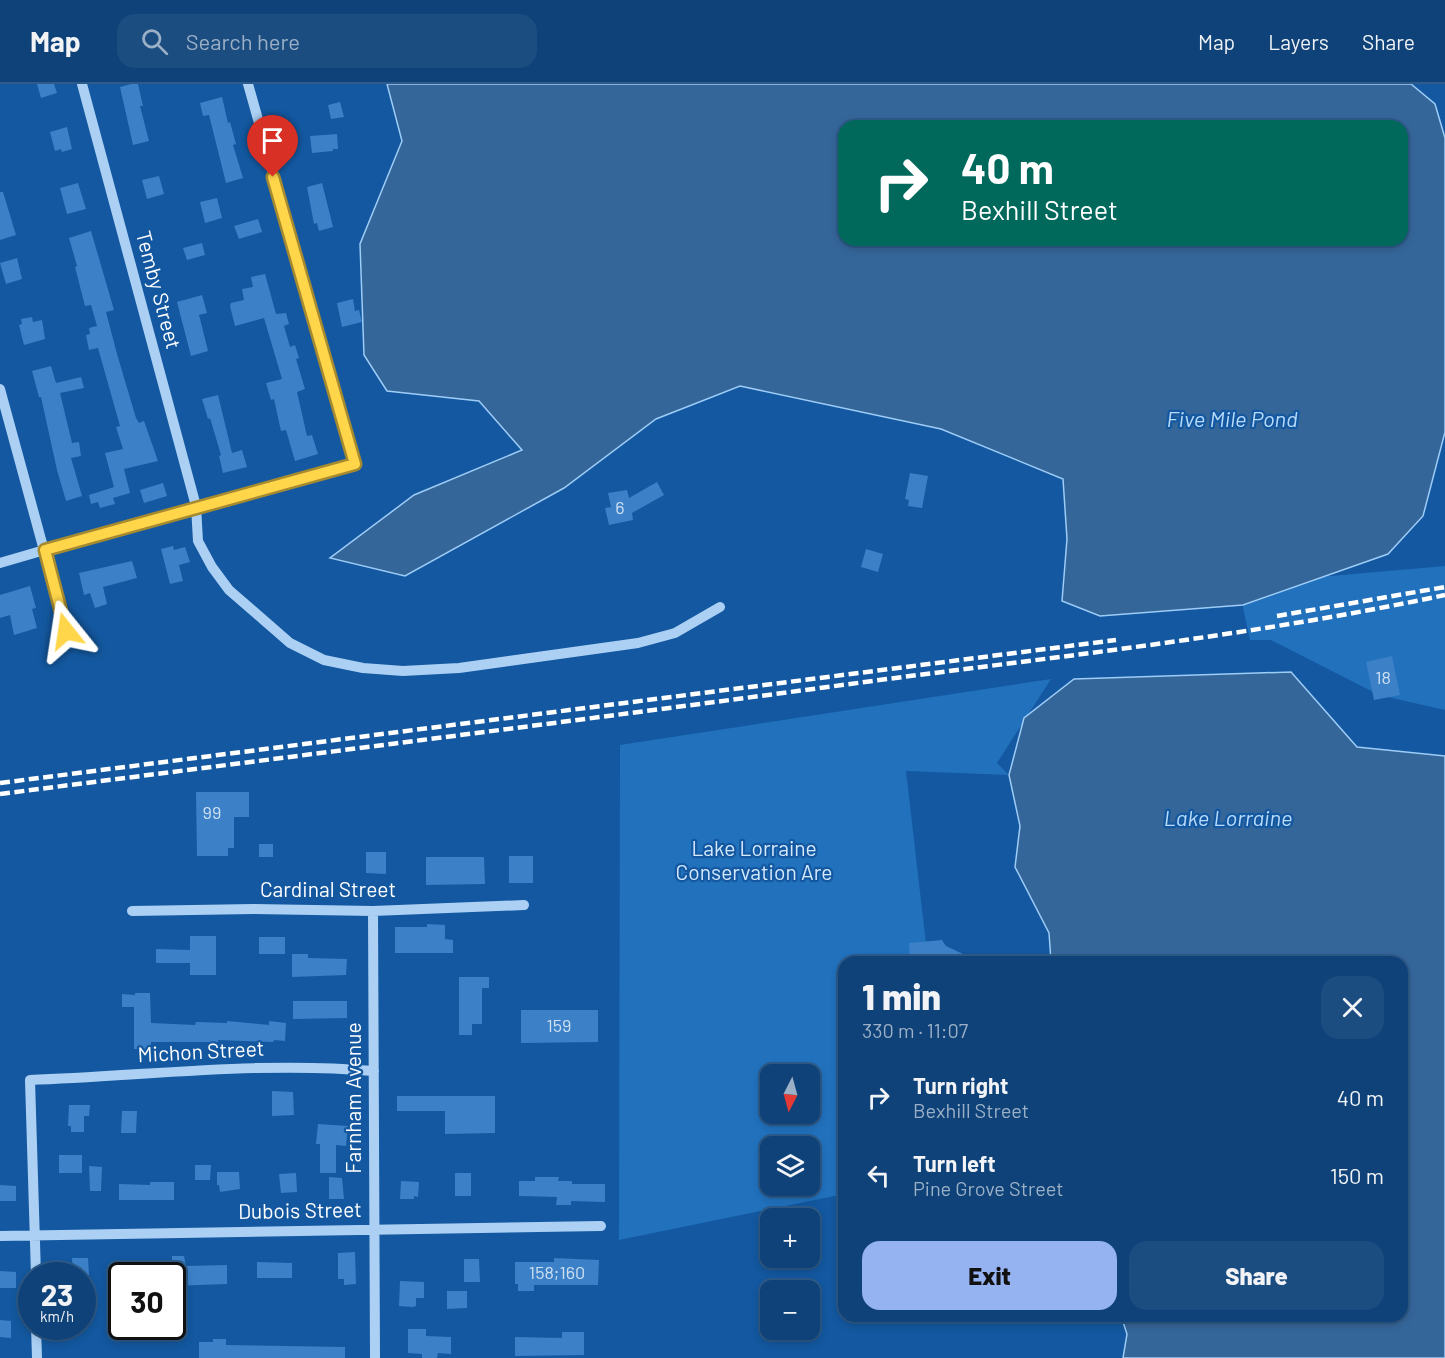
<!DOCTYPE html>
<meta charset="utf-8">
<style>
:root{--surface:#0e4278;--page:#1c4d80;--text:#f1f3f6;--muted:#9bb0c6;--line:#2e5b8a;--accent:#95b2f1}
body{margin:0;font-family:Barlow,sans-serif;background:var(--page);color:var(--text);height:100vh;display:flex;flex-direction:column;font-size:22px;white-space:nowrap}
*{box-sizing:border-box;margin:0}
p{font-size:20px;color:var(--muted)}
.icon{flex:none;width:33px;height:33px;fill:none;stroke:currentColor;stroke-width:2;stroke-linecap:round;stroke-linejoin:round}
.map{position:relative;flex:1;overflow:hidden}
.drawer{position:absolute;left:838px;top:872px;width:570px;height:366px;display:flex;flex-direction:column;background:var(--surface);border-radius:18px;box-shadow:0 3px 9px #0003,0 0 0 2px var(--line)}
.drawer>*{flex:none}
.hud{position:absolute;left:838px;top:36px;width:570px;height:126px;border-radius:18px;box-shadow:0 3px 9px #0003,0 0 0 2px var(--line);background:#00695c;color:#fff;overflow:hidden}
.needle{width:39px;rotate:186deg}
.tools{position:absolute;left:760px;top:980px;display:grid;gap:12px}
.tools a{display:grid;place-items:center;width:60px;height:60px;border-radius:12px;background:var(--surface);box-shadow:0 3px 9px #0003,0 0 0 2px var(--line);font-size:30px}
.speed{position:absolute;left:18px;top:1178px;display:flex;gap:12px;font-size:30px;font-weight:700;text-align:center}
.speed>*{display:grid;place-content:center;width:78px;height:78px;border-radius:50%;background:var(--surface);box-shadow:0 3px 9px #0003,0 0 0 2px var(--line);line-height:1}
.speed small{font-size:15px;font-weight:400}
.speed .limit{border:3px solid #111;border-radius:9px;background:#fff;color:#111}
.pin{position:absolute;display:grid;place-items:center;width:51px;height:51px;color:#fff;margin:-62px -26px;border-radius:50% 50% 50% 0;rotate:-45deg;box-shadow:0 0 6px #0007}
.pin .icon{rotate:45deg}
.me{position:absolute;width:66px;margin:-33px;rotate:345deg;stroke-linejoin:round;filter:drop-shadow(0 0 4px #0008)}
.turn{display:flex;align-items:center;gap:21px;height:126px;padding:0 24px;font-size:27px}
.turn .icon{width:78px;height:78px;stroke-width:2.5}
.turn b{display:block;font-size:42px;line-height:51px}
.round{display:grid;place-items:center;flex:none;width:63px;height:63px;border-radius:18px;background:var(--page)}
.summary{display:flex;align-items:center;justify-content:space-between;height:102px;padding:0 24px}
h1{font-size:36px;font-weight:800;line-height:45px}
.cta{display:flex;gap:12px;margin-top:auto;padding:12px 24px}
.cta a{flex:1;height:69px;border-radius:18px;background:var(--accent);color:#111;font-size:24px;font-weight:800;line-height:69px;text-align:center}
.cta a+a{background:var(--page);color:var(--text)}
ul{padding:0;list-style:none}
li{display:flex;align-items:center;gap:18px;height:78px;padding:0 24px}
li div{flex:1}
li b{display:block;font-size:22px}
li em{font-style:normal}
header{display:flex;align-items:center;gap:36px;box-sizing:border-box;height:84px;padding:0 30px;background:var(--surface);border-bottom:2px solid var(--line)}
header strong{font-size:28px}
nav{display:flex;gap:33px;margin-inline-start:auto;font-size:21px}
.search{width:420px;height:54px;background:var(--page);display:flex;align-items:center;gap:15px;box-sizing:border-box;padding:0 21px;border-radius:18px;color:var(--muted);font-size:22px}
.map>svg:first-child{display:block}
.green{fill:#2171bd;fill-rule:evenodd}
.water{fill:#35669a;stroke:#9dccf7;stroke-width:1.5;fill-rule:evenodd}
.building{fill:#3c81c7}
.lines{fill:none;stroke-linecap:round;stroke-linejoin:round}
.minor{stroke:#abd0f4;stroke-width:10}
.rail{stroke:#fff;stroke-width:4.5;stroke-dasharray:10 4.5;stroke-linecap:butt}
.route-casing{stroke:#a68a30;stroke-width:15}
.route{stroke:#ffd54a;stroke-width:10}
.labels{text-anchor:middle;stroke-width:4.5;stroke-linejoin:round;paint-order:stroke}
.number-label{font-size:18px;fill:#cee0f1}
.street-label{font-size:21px;fill:#fff;stroke:#1358a0}
.park-label{font-size:21px;fill:#d4e9fe;stroke:#1358a0}
.water-label{font-size:22px;font-style:italic;fill:#b8dafb;stroke:#1358a0}
</style>
<header>
<strong>Map</strong>
<div class="search"><svg class="icon" aria-label="search" viewBox="0 0 24 24"><circle cx="10" cy="10" r="6"/><path d="M15 15l6 6"/></svg>Search here</div>
<nav><a>Map</a><a>Layers</a><a>Share</a></nav>
</header>
<div class="map">
<svg width="1445" height="1274" viewBox="0 0 1445 1274">
<rect width="100%" height="100%" fill="#1358a0"/>
<!-- green -->
<path class="green" d="M1445,482V626L1379,611L1271,556H1250L1238,500Z
M1051,595L997,679L1009,691L906,687L928,877L844,878V1110L619,1156L620,661ZM771,990H810V1029H771ZM771,1062H810V1101H771Z"/>
<!-- water -->
<path class="water" d="M387,0H1411L1435,20L1445,54V348L1423,432L1388,470L1243,521L1100,532L1062,517L1067,455L1063,395L941,345L740,302L656,335L564,404L405,492L330,474L414,411L522,366L479,317L387,307L364,271L360,160L402,57ZM844,42H1402V156H844Z
M1291,588L1357,663L1445,672V1274H1123L1127,1250L1121,1232H1402V878L1051,877L1049,849L1015,783L1020,742L1009,691L1024,634L1074,595Z"/>
<!-- building -->
<path class="building" d="M37,0H54L57,9L41,14Z
M131,0H138L143,22H140L149,57L133,61L120,3Z
M222,13L228,39L230,38L236,60L233,61L243,94L226,99L209,31L203,32L200,19Z
M340,18L344,33L331,35L328,21Z
M67,43L72,65L62,68L61,65L55,67L50,48Z
M337,50L338,65H333V67L312,69L310,52Z
M159,92L164,110L147,115L142,96Z
M78,99L86,125L67,130L60,104Z
M322,99L333,143L319,147L317,139L314,140L307,103Z
M0,108H3L16,151L0,156Z
M217,114L222,134L205,139L200,118Z
M258,135L262,148L239,155L234,142Z
M91,147L114,226L106,228L117,270L136,334L139,339L144,337L158,377L124,385L130,409L113,414L115,420L100,424L98,418L91,420L89,411L114,403L105,369L123,365L116,343L120,342L98,264L89,266L86,251L90,250L89,244L97,242L91,221L85,222L75,183L77,182L69,154Z
M202,159L205,171L187,176L183,164Z
M17,174L22,195L6,200L0,179Z
M265,190L276,230L286,229L289,240L284,242L290,263L295,261L299,274L296,275L305,305L297,308L307,352L312,351L318,370L295,377L286,346L281,347L274,315L271,316L266,299L282,295L264,234L235,242L230,222L231,219L244,216L242,205L253,203L251,193Z
M202,211L207,229L199,231L208,267L191,272L177,218Z
M353,215L355,227L359,226L362,238L342,243L337,219Z
M32,233L33,238L42,236L45,255L24,261L19,241L22,240L21,235Z
M51,282L56,299L81,293L84,304L60,309L72,359L79,358L81,372L71,374L82,412L66,417L57,386L41,313H39L32,287Z
M218,311L232,369L242,366L247,383L223,389L219,372L221,371L210,334L208,335L202,315Z
M910,389L928,392L922,424L908,422L909,416L905,415Z
M657,398L664,411L632,429L633,436L609,441L605,424L611,423L608,409L627,406L629,414Z
M163,399L167,412L144,419L140,406Z
M173,462L174,466L185,463L190,478L179,481L183,497L170,500L161,465Z
M866,465L883,470L878,488L861,483Z
M132,477L137,494L103,503L107,520L95,524L90,509L84,511L79,489Z
M30,502L36,524L32,525L37,544L14,551L10,531L0,534V511Z
M1392,572L1400,611L1374,616L1366,578Z
M196,708H249V733H234V764H228V772H197Z
M259,760H273V773H259Z
M366,768H386V790L366,789Z
M509,772H533V799H509Z
M426,773H484L485,800L426,801Z
M427,840L445,841V855L453,856V869H395V843H427Z
M190,852H216V891H190V879H156V865L190,866Z
M259,853H285V870H259Z
M942,856L946,862L980,878H932V874L910,876L909,859Z
M292,870H308V874L347,875L346,891L292,893Z
M459,893H489V904H482V940H472V951H459Z
M135,909H150L151,939L195,941L196,938L227,939V937L269,941V937L286,939L285,957L274,956L273,958L218,956V958H151V965H134V923H122V910L135,911Z
M293,917H347V934L293,935Z
M521,926H598V958L521,959Z
M272,1007L293,1008L294,1031L272,1032Z
M397,1012H495V1049L445,1050V1027H397Z
M69,1021H90L89,1032H84V1048H71V1042H68Z
M122,1027H137L136,1049H121Z
M318,1040L348,1042L346,1062L336,1061V1089H320V1060H316Z
M59,1071H82V1089H59Z
M195,1081H211L210,1096H195Z
M89,1082L102,1083L101,1107H90Z
M217,1088H239L240,1105L220,1108L219,1101H217Z
M296,1089L297,1108L281,1109L279,1090Z
M455,1089H471V1112H455Z
M329,1093L342,1094L344,1115H329Z
M535,1093H559L558,1097H572V1100H605V1118L571,1117V1121H556L557,1113L519,1112V1097H535Z
M401,1097L419,1098L418,1113L414,1112V1115H400Z
M150,1098H174V1116H119V1100L150,1101Z
M0,1101L16,1102V1117H0Z
M355,1168L356,1200L344,1201V1195H338V1169Z
M172,1172H184L186,1182L227,1181V1200L172,1202V1191H169V1177H172Z
M72,1174H88L89,1191H73Z
M554,1174L599,1176L598,1201H534V1207H518V1200H515V1178H554Z
M464,1175H479L480,1198H464Z
M257,1178L292,1179V1194H257Z
M123,1179L148,1180V1191H123Z
M0,1187L16,1188V1204H0Z
M400,1197L424,1198V1214H416V1222L413,1223L399,1222Z
M447,1207H467V1224L447,1225Z
M0,1236L11,1237V1254L0,1253Z
M408,1245H426V1252L451,1253V1270L438,1269L437,1274H422V1270L408,1269Z
M562,1248H584V1271L515,1272V1253L562,1254Z
M213,1255H226V1261L345,1263V1274H199V1258H213Z"/>
<g class="lines">
<!-- minor -->
<path class="minor" d="M82,0L196,422L198,457L212,483L229,506L290,559L324,576L363,584L403,587L459,584L638,559L675,549L720,523
M0,305L66,547
M0,479L196,422L355,380L248,0
M132,827L253,825L373,827L524,821
M373,827L375,1274
M0,1152L601,1142
M36,1191L30,996C144,992 259,977 374,987
M36,1242L37,1274"/>
<!-- rail -->
<path class="rail" d="M1277,532L1445,503
M0,699L1116,556
M0,710C296,672 591,635 887,595C1073,571 1261,550 1445,511"/>
</g>
<g class="lines">
<!-- route casing -->
<g class="route-casing">
<path id="route" d="M66,547L45,466L355,380L273,93"/>
</g>
<!-- route -->
<use href="#route" class="route"/>
</g>
<g class="labels">
<!-- number labels -->
<g class="number-label">
<text x="620" y="430">6</text>
<text x="1383" y="600">18</text>
<text x="212" y="735">99</text>
<text x="559" y="948">159</text>
<text x="557" y="1195">158;160</text>
</g>
<!-- street labels -->
<g class="street-label">
<text transform="translate(158 206) rotate(75)" y="7">Temby Street</text>
<text x="328" y="813">Cardinal Street</text>
<text transform="translate(201 968) rotate(-3)" y="7">Michon Street</text>
<text transform="translate(354 1014) rotate(-90)" y="7">Farnham Avenue</text>
<text transform="translate(300 1127) rotate(-1)" y="7">Dubois Street</text>
</g>
<!-- park labels -->
<g class="park-label">
<text x="754" y="772">Lake Lorraine<tspan x="754" dy="24">Conservation Are</tspan></text>
</g>
<!-- water labels -->
<g class="water-label">
<text x="1232" y="343">Five Mile Pond</text>
<text x="1228" y="742">Lake Lorraine</text>
</g>
</g>
</svg>
<div class="tools">
<a><svg class="needle" viewBox="-14 -14 28 28"><path d="M0-13l5 13h-10z" fill="#e53935"/><path d="M0 13l5-13h-10z" fill="#9bb0c6"/></svg></a>
<a><svg class="icon" aria-label="layers" viewBox="0 0 24 24"><path d="M12 4l9 5-9 5-9-5zM3 14l9 5 9-5"/></svg></a>
<a>+</a>
<a>−</a>
</div>
<div class="speed"><div>23<small>km/h</small></div><div class="limit">30</div></div>
<div class="pin" style="left:273px;top:93px;background:#d93025"><svg class="icon" aria-label="arrive" viewBox="0 0 24 24"><path d="M6 21V4h12l-3 4 3 4H6"/></svg></div>
<svg class="me" style="left:66px;top:547px" viewBox="-20 -20 40 40"><path d="M0-17L14 15 0 8-14 15z" fill="#ffd54a" stroke="#fff" stroke-width="4"/></svg>
<div class="hud">
<div class="turn"><svg class="icon" aria-label="right" viewBox="0 0 24 24"><path d="M7 20v-9h11M14 6l5 5-5 5"/></svg><div><b>40 m</b>Bexhill Street</div></div>
</div>
<section class="drawer">
<div class="summary"><div><h1>1 min</h1><p>330 m · 11:07</p></div><a class="round"><svg class="icon" aria-label="close" viewBox="0 0 24 24"><path d="M6 6l12 12M18 6L6 18"/></svg></a></div>
<ul>
<li><svg class="icon" aria-label="right" viewBox="0 0 24 24"><path d="M7 20v-9h11M14 6l5 5-5 5"/></svg><div><b>Turn right</b><p>Bexhill Street</p></div><em>40 m</em></li>
<li><svg class="icon" aria-label="left" viewBox="0 0 24 24"><path d="M17 20v-9H6M10 6l-5 5 5 5"/></svg><div><b>Turn left</b><p>Pine Grove Street</p></div><em>150 m</em></li>
</ul>
<div class="cta"><a>Exit</a><a>Share</a></div>
</section>
</div>
